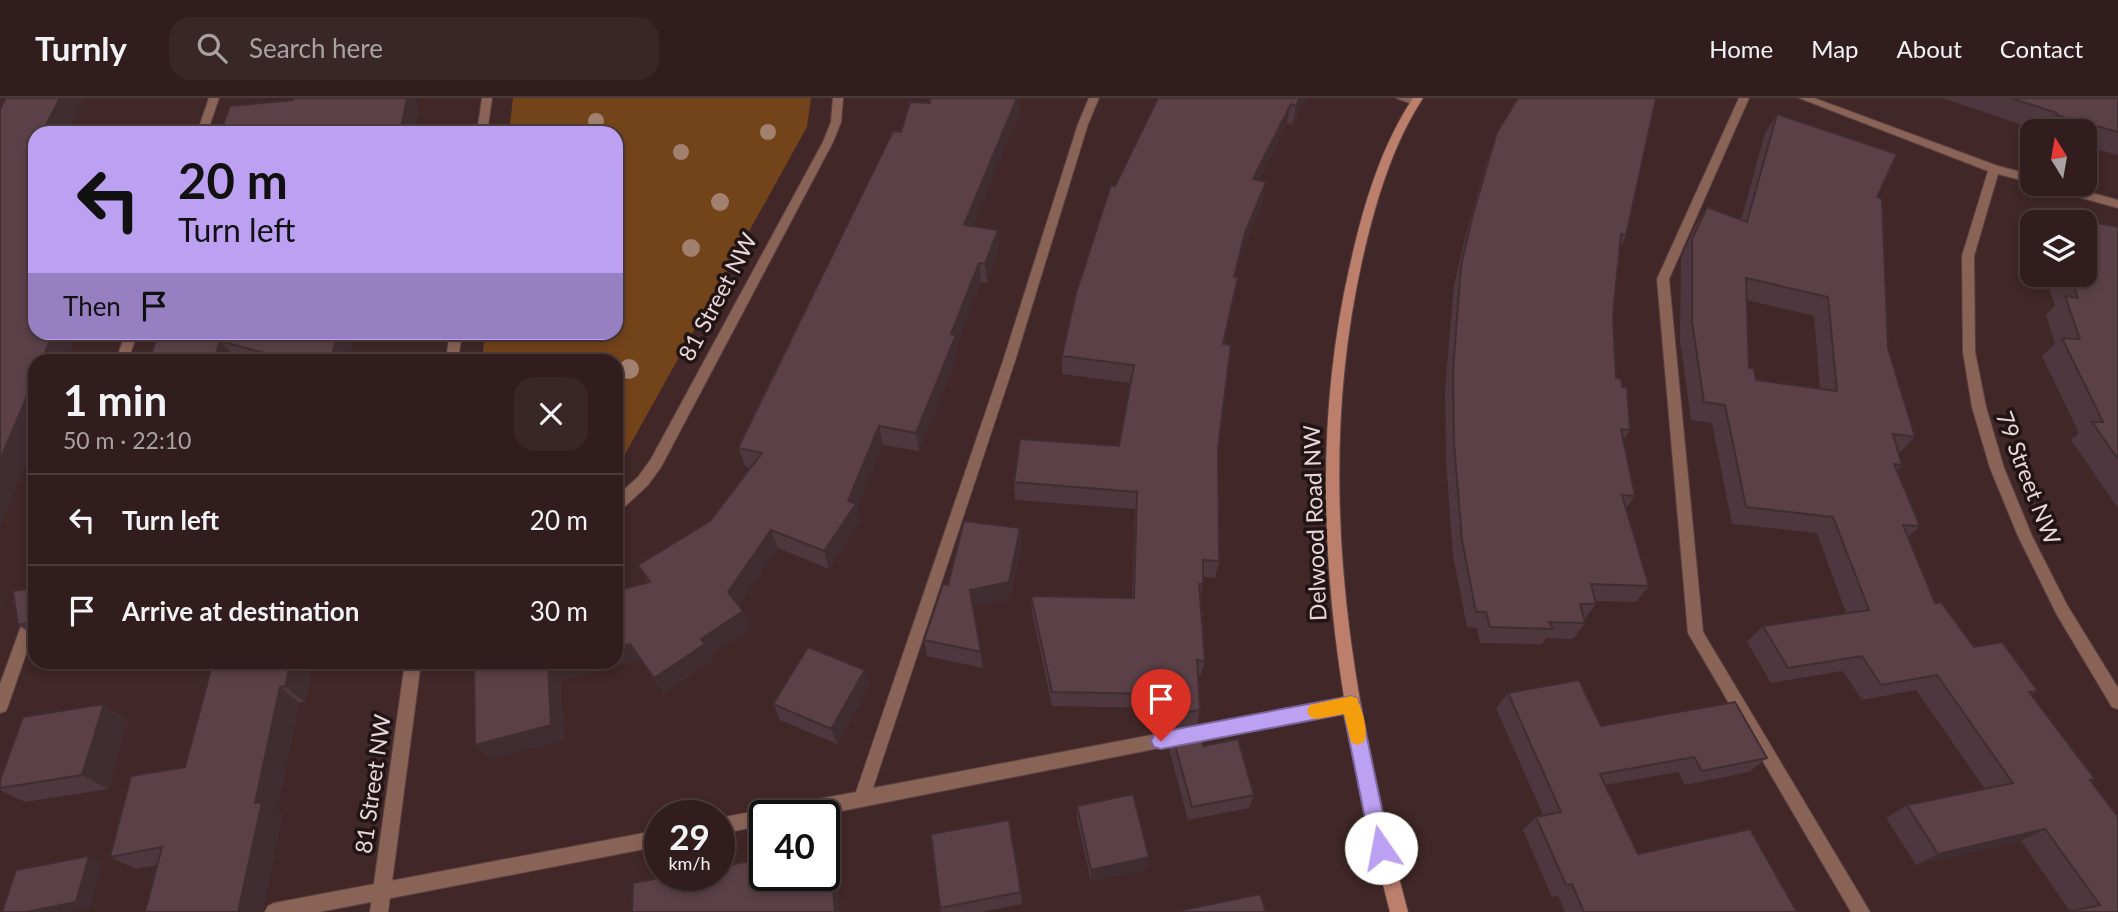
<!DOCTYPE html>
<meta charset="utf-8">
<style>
:root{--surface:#311d1d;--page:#392626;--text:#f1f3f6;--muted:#a8a2a4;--line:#4c3b3b}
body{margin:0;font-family:Lato,sans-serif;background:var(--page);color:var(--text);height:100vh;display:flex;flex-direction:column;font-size:26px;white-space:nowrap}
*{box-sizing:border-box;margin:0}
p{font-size:23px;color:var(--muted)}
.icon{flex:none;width:38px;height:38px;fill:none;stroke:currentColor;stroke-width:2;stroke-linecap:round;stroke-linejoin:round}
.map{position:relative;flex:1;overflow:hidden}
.side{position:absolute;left:28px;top:256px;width:595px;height:315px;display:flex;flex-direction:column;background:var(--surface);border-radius:21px;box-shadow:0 4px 10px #0003,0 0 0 2px var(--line)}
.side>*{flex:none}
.hud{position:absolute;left:28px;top:28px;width:595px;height:214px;border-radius:21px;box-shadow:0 4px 10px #0003,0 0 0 2px var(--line);background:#bca0f2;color:#111;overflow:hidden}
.needle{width:46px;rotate:349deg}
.buttons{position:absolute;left:2020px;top:21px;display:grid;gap:14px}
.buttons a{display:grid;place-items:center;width:77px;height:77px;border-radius:14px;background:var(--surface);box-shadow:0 4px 10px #0003,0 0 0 2px var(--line);font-size:35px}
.speed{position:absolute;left:644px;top:702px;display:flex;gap:14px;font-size:35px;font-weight:700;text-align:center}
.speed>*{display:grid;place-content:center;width:91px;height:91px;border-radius:50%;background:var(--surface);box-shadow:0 4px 10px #0003,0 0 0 2px var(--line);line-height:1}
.speed small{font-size:18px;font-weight:400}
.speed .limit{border:4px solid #111;border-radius:10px;background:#fff;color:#111}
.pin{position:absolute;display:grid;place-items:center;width:60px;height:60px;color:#fff;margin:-72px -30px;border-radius:50% 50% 50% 0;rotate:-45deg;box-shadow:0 0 7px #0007}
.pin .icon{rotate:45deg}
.me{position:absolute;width:77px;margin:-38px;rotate:348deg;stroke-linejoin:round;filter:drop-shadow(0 0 5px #0008)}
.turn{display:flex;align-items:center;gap:24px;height:147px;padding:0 35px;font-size:32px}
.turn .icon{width:91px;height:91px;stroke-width:2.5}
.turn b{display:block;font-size:49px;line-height:60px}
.then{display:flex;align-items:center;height:66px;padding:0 35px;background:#0003;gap:14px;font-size:26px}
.round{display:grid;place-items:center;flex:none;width:74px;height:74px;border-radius:21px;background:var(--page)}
.head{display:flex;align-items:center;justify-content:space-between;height:119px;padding:0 35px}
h1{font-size:42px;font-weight:700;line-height:52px}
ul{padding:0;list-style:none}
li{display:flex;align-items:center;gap:21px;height:91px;padding:0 35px;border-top:2px solid var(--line)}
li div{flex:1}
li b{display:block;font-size:26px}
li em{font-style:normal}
header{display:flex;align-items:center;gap:42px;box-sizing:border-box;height:98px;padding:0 35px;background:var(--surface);border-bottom:2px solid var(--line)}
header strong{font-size:33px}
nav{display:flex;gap:38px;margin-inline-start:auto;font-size:24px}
.search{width:490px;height:63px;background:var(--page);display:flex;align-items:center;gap:18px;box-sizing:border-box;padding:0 24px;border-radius:21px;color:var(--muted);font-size:26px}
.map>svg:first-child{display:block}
.green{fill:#73431a}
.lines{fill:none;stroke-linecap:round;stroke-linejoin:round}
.lane-casing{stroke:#5c4343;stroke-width:2}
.street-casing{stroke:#5c4343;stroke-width:2}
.secondary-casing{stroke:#5c4343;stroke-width:2}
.lane{fill:#8a6357;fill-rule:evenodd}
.street{fill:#8a6357;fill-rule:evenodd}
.secondary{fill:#bc7f6c;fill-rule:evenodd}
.tree{fill:#a28070}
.wall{fill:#4e373e;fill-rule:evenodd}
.shaded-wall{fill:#402d32}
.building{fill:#5b4048;stroke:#402d32;stroke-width:2;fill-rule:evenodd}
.route{fill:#bca0f2;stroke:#7a689d;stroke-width:2}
.slow{fill:#f59e0b}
.labels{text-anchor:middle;stroke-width:7;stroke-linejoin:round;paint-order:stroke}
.street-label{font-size:23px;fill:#e8d7d6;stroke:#201414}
</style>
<header>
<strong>Turnly</strong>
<div class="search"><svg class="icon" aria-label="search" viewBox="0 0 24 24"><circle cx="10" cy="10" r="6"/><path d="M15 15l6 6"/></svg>Search here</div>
<nav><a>Home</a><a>Map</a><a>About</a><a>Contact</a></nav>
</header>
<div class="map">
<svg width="2118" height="814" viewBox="0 0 2118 814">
<rect width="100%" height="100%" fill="#412727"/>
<!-- green -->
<path class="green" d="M513,0H811L807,29L624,358L616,366V262H482L485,235L616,234V35H509Z"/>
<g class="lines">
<!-- lane casing -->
<g class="lane-casing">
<path id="lane" d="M209,0H219L207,35H197Z
M1089,0H1099L1088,26L1015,263L873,690L1351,599L1357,601L1359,606L1357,611L816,718H765V727L719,736V720L856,694L1003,263L1078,26Z
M1396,0H1413L1420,4L1415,7Z
M1739,0H1749L1669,181L1703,534L1870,814H1851L1688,535L1657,181Z
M126,234H138L128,262H116Z
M35,503V530L8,608L6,613L0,615V586L28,509L30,504Z
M660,732V748L319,814H265L268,808L274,805Z"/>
</g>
<!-- street casing -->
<g class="street-casing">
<path id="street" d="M482,0H492L487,35H477Z
M833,0H843L841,24L833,44L661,369L648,387L621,412L616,414V399L638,379L651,361L823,44L831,24Z
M1799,0H1814L1998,68L2032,77V85L1998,76L1974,158L1975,254L1986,309L2004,370L2032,438L2067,507L2118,590V611L2112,609L2057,517L2018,438L1990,370L1972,309L1963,254L1962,158L1988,73Z
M2041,86H2059L2118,102V110L2043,89Z
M450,234H462L458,262H446Z
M405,564H421L388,814H370Z"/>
</g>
<!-- secondary casing -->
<g class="secondary-casing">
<path id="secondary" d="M1413,0H1423C1391,49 1375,107 1362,163C1313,384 1350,599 1408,814H1390C1335,602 1300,384 1350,167C1363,109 1380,50 1413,0Z"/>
</g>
<!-- lane -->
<use href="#lane" class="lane"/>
<!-- street -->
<use href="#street" class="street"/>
<!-- secondary -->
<use href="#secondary" class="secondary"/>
</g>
<!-- trees -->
<g class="tree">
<circle cx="596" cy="23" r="8"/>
<circle cx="768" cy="34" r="8"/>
<circle cx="681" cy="54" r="8"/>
<circle cx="720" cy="104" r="9"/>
<circle cx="691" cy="150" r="9"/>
<circle cx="629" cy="271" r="10"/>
</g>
<!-- wall -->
<path class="wall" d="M1158,0H1307L1292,27L1287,25L1259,82L1263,103L1242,154L1235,179V198L1224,246L1218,350L1219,463L1215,480L1203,479V486L1200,500L1205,563L1201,577H1198L1200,612L1197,626L1164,632L1157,610L1052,608L1032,514L1031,498L1132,500L1135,411L1015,402L1014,384L1119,348L1131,285L1062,276V258L1115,88Z
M1942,0H2118V57L2084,48V33H2040Z
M1020,13L973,128L999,152L987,185L981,184L957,246L958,256L919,353L883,347L857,411L860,423L829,471L778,450L738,507L751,530L710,556L713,562L664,595L640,562L561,582L564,642L490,661L475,647L648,485L638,467L710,423L750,370L745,368L738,350L901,34Z
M1777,16L1877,99L1888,250L1915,339L1899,355L1902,367L1897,373L1920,428L1908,439L1935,505L1974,549L2038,593L2031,597L2095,681L2090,683L2118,814L2070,813L2021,743L1916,767L1886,720L1907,707L1985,691L1916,592L1862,602L1843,573L1771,585L1747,544L1763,528L1846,515L1817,435L1732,426L1712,325L1691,322L1680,242L1681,160L1695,128L1707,109L1741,122L1765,35ZM1747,202L1814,218L1820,291L1756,282L1749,270Z
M1497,34L1626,138L1620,150L1613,217L1616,280L1622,289L1630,332L1623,343L1635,398L1626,410L1649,488L1636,504L1595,503L1596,506L1584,522L1585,525L1573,541L1546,540L1542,546L1480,545L1477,530L1467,529L1453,458L1446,363L1445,291L1454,187L1465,139L1490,53Z
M2080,122L2118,129V410L2071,342L2079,335L2042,258L2055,246L2046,217L2055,208L2050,192L2064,177H2084V124H2077Z
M159,234H355L349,262H242L237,261L236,262H149Z
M1020,430L1021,448L1010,501L973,508L983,570L927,558L924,542L948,487Z
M35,490V538L18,527Z
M213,564H313L305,604L299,605L277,713L283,717L157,767L136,771L110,759L185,669Z
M865,572L870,588L837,646L780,622L773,606Z
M1508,595L1601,628L1767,660L1749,674L1685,687L1678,674L1605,687L1638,756L1797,814H1565L1558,798L1552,799L1523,732L1536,719L1543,717L1496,610Z
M128,622L108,691L25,704L0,692V682Z
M1172,636L1203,648L1254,697L1249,710L1188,722L1169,651Z
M1077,708L1147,771L1091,784L1077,721Z
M1021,794L1022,806L981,814H942L940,810Z"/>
<!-- shaded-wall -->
<path class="shaded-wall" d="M60,0H84L67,35H42Z
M407,0H416L420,8L414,35H400Z
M1017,0H1020V13L966,147L964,127Z
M1300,0H1307L1292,27L1296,8Z
M1291,6L1287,25L1250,100L1253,81Z
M1266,84L1263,103L1242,154L1230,197L1234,179L1245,135Z
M998,132L999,152L987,185L985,166Z
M979,165L981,184L957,246L958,256L919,353L916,335L951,236Z
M1238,179L1235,198L1220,264L1223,246Z
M54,234H78L67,262H42Z
M338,234H355L349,262H331Z
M220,243L237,261L236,262H214Z
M35,279V342L0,429V362Z
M879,328L883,347L857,411L860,423L829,471L824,453L848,403Z
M1020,430L1021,448L1010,501L972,509L970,492Z
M771,432L778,450L736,511L728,494Z
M0,500L5,503L0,514Z
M743,513L751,530L710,556L713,562L664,595L654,580L701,541Z
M630,546L640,562L561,582L564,642L490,661L475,647L548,566L560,564H616V550Z
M291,564H313L305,604L285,588Z
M865,572L870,588L837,646L831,631Z
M280,589L299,605L277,713L283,717L263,814H238L255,705Z
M104,606L128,622L108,691L82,677Z
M2045,731L2021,743L1916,767L1938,756Z
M829,748L835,761L840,814H835Z
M89,758L103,764L90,810L71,814H26Z
M1149,759L1147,771L1091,784V772Z"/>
<!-- building -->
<path class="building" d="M6,0H60L42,35H35V234H54L42,262H35V279L0,362V11Z
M294,0H407L400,35H220L230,8L293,2Z
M930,0H1017L964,127L998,132L985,166L979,165L951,236L956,237L916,335L879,328L848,403L856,406L824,453L771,432L728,494L743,513L701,541L705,546L654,580L630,546L616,550V493L650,484L638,467L710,423L762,355L738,350L893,33L901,34L910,4L930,5Z
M1158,0H1300L1296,8L1291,6L1253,81L1266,84L1245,135L1234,179H1238L1223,246L1231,247L1218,350L1219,463L1203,462V486H1199L1205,563L1197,562L1200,612L1166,618L1160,596L1052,594L1031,498L1134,500L1137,394L1014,384L1020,341L1119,348L1134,267L1062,258L1076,195L1111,87L1115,88Z
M1518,0H1656L1626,138L1621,136L1613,217L1616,280L1621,281L1622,289L1627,290L1630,332L1621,331L1635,398L1622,397L1649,488L1591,486L1596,506H1580L1585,525L1549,524L1553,531L1490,529L1486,514H1476L1462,442L1454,345L1453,273L1461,168L1472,120L1497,34Z
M2011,0H2118V34L2056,17L2057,15Z
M1777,16L1897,56L1877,99L1882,101L1888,250L1915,339L1893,336L1902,367L1894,366L1920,428L1903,427L1935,505L1941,504L1974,549L2002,544L2038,593L2029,594L2095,681L2090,682L2118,719V814H2067L2100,807L2045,731L1938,756L1907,707L2013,685L1937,577L1881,587L1862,558L1788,570L1763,528L1869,512L1833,419L1746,409L1725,307L1704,304L1692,224V141L1707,109L1747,124ZM1746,180L1828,199L1837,293L1756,282L1754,271L1749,270Z
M2080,122L2118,129V361L2092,324H2103L2062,240L2080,241L2065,198L2078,200L2070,177H2084V175L2096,177L2084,137V124H2080Z
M159,234H338L331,262H278L279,259L220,243L214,262H149Z
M964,423L1020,430L1009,484L970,492L981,554L924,542L943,486L948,487Z
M35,490V524L18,527L13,493Z
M808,549L865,572L831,631L773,606Z
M213,564H291L285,588L280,589L255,705L262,704L238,814H145L162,749L110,759L131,678L185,669Z
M474,564H560L548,566L551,627L475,647Z
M1579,582L1601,628L1735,604L1767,660L1702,673L1694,659L1600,676L1638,756L1750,731L1797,814H1584L1572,786L1566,787L1536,719L1561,714L1508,595Z
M104,606L82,677L0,690V682L23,619Z
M1201,630L1203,648L1238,641L1254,697L1192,709L1172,636Z
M1133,696L1149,759L1091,772L1077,708Z
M1009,722L1021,794L940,810L931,736Z
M829,748L835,814H632L633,785L675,777H719V769L765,760V777H824V749Z
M89,758L76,804L26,814H2L16,772Z
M1260,796L1266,814H1178V813Z"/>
<!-- route -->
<path class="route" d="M1351,598L1357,600L1360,606L1390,750L1388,757L1381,760L1374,757L1371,750L1344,616L1161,651L1154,649L1151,643L1154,637L1161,634Z"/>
<!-- slow -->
<path class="slow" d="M1351,598L1357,600C1362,612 1369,633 1364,644L1357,647L1351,644L1344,616L1316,621L1310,619L1307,613L1310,607Z"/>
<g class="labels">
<!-- street labels -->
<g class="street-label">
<text transform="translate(718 199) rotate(-62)" y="8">81 Street NW</text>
<text transform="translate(2028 380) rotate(69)" y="8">79 Street NW</text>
<text transform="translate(1315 425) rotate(-92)" y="8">Delwood Road NW</text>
<text transform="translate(373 686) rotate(-82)" y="8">81 Street NW</text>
</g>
</g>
</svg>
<div class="buttons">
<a><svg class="needle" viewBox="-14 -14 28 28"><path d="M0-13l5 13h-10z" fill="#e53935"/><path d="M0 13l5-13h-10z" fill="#a8a2a4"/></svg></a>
<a><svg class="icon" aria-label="layers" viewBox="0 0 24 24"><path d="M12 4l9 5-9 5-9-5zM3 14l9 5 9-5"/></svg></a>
</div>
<div class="speed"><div>29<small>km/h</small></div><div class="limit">40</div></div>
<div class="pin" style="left:1161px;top:643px;background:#d93025"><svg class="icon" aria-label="arrive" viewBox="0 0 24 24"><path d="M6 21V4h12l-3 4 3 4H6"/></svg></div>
<svg class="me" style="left:1381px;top:750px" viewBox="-20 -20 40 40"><circle r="19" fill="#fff"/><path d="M0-13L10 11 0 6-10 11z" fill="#bca0f2"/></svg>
<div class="hud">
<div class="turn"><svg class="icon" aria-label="left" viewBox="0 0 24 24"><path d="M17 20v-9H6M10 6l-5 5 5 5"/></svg><div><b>20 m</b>Turn left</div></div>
<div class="then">Then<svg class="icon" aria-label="arrive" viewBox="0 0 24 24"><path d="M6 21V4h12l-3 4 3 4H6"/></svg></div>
</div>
<section class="side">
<div class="head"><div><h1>1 min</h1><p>50 m · 22:10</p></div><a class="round"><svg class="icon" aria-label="close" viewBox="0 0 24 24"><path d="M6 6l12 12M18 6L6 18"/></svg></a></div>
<ul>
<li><svg class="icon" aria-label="left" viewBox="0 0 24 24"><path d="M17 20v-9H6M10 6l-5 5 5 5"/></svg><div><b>Turn left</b></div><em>20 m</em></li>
<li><svg class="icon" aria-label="arrive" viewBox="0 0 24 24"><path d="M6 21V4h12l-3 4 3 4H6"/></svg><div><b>Arrive at destination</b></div><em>30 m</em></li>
</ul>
</section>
</div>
